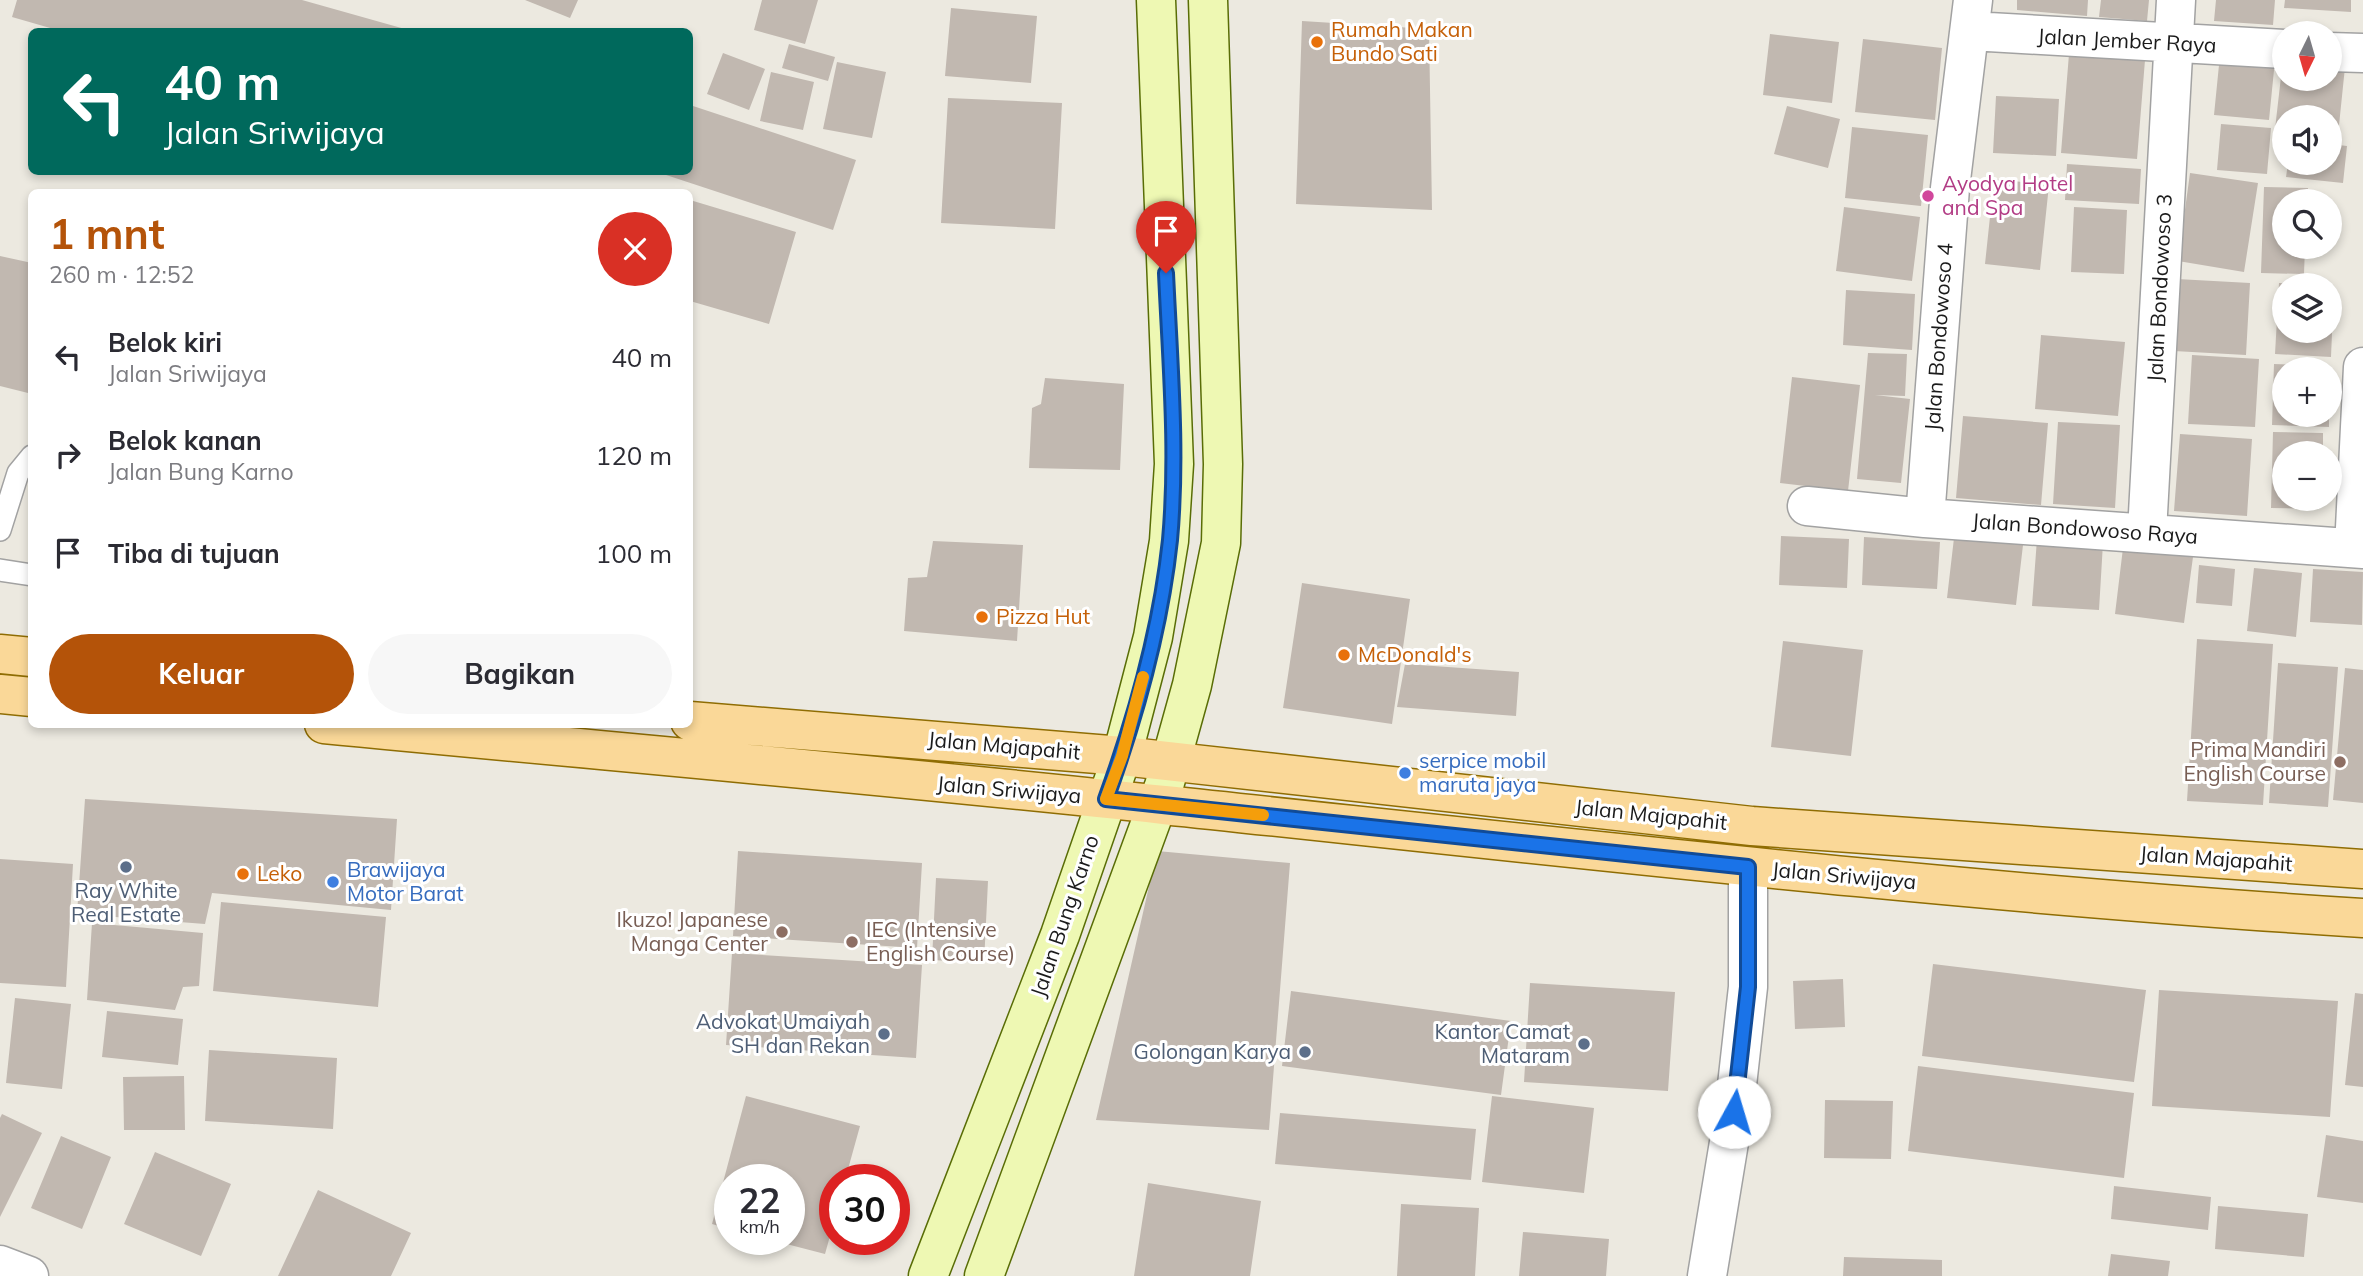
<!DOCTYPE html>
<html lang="id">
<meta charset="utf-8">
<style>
:root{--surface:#fff;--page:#f7f7f7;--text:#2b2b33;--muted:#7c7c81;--accent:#b45309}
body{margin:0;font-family:Mulish,sans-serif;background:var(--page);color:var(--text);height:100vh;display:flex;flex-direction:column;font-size:26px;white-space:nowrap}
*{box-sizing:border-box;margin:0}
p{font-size:23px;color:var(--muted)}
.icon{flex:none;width:38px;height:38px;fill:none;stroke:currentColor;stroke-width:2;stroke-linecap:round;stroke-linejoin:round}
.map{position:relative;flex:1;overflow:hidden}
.sheet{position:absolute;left:28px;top:189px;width:665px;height:539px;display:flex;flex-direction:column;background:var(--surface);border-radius:10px;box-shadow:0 4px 10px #0003}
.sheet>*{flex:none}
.banner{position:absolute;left:28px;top:28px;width:665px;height:147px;border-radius:10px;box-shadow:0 4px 10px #0003;background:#00695c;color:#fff;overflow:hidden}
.needle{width:46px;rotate:185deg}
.buttons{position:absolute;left:2272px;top:21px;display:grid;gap:14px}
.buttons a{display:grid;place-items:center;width:70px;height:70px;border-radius:50%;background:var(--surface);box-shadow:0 4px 10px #0003;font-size:35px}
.speed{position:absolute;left:714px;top:1164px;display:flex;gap:14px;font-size:35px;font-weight:700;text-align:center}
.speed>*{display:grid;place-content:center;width:91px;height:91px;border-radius:50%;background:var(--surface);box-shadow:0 4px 10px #0003;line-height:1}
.speed small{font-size:18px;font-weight:400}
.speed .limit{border:10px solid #d22;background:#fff;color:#111}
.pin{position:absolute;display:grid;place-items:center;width:60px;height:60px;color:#fff;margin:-72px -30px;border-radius:50% 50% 50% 0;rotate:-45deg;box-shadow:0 0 7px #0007}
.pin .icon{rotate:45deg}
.me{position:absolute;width:77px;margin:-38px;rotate:6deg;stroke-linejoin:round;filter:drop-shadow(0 0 5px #0008)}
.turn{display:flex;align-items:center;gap:24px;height:147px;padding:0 21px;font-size:32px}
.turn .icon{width:91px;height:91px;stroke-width:2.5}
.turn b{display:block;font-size:49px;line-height:60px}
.round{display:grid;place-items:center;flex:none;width:74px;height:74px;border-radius:37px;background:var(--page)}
.head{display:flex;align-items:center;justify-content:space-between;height:119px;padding:0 21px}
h1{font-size:42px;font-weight:700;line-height:52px;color:var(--accent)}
.button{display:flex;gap:14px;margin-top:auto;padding:14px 21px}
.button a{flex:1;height:80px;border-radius:42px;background:var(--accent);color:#fff;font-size:28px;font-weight:700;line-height:80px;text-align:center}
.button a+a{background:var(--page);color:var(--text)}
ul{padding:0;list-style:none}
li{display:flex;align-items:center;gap:21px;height:98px;padding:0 21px}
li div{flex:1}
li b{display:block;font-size:26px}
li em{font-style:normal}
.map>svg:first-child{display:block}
.building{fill:#c1b8b0}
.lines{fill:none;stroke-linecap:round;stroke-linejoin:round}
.lane-casing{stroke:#a2a2a2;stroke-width:24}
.street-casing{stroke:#a2a2a2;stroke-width:41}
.secondary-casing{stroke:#596d06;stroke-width:41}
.primary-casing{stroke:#8f6d03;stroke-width:41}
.lane{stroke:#fff;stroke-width:21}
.street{stroke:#fff;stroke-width:38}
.secondary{stroke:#eef8b3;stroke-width:38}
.primary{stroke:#fad898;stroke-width:38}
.route-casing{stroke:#114b97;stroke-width:18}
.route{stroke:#1a73e8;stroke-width:12}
.slow{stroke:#f59e0b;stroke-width:12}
.food-dot{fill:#e8710a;stroke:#fff;stroke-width:2.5}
.hotel-dot{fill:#d1479c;stroke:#fff;stroke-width:2.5}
.education-dot{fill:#8d6e63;stroke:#fff;stroke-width:2.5}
.shop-dot{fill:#3f7fe0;stroke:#fff;stroke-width:2.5}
.service-dot{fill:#5c6f8a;stroke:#fff;stroke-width:2.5}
.labels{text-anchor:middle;stroke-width:6;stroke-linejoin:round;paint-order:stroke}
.food-label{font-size:21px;fill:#c56008;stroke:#fff;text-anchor:start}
.street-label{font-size:21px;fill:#1b1b1b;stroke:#fff}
.hotel-label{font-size:21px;fill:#b23c85;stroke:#fff;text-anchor:start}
.education-label{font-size:21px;fill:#785e54;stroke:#fff;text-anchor:end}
.shop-label{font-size:21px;fill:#366cbe;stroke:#fff;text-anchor:start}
.service-label{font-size:21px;fill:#4e5e75;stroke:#fff;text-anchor:end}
</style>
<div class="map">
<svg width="2363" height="1276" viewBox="0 0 2363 1276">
<rect width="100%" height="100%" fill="#ece9e0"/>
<!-- building -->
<path class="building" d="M17,0H302L412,31L64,32L12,17Z
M525,0H578L570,18Z
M762,0H818L805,44L754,30Z
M2017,0H2088L2087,16L2017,10Z
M2101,0H2149L2147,21L2099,17Z
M2216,0H2275L2273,25L2214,21Z
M2285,0H2351V12L2284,8Z
M951,8L1037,16L1031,83L945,76Z
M1302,21L1429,29L1432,210L1296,204Z
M1770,34L1839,42L1832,103L1763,95Z
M1863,39L1942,48L1935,120L1855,112Z
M789,44L835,57L828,81L782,68Z
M723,53L765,69L749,110L707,94Z
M2069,54L2145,60L2137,159L2061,153Z
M2220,55L2275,60L2269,120L2214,115Z
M837,62L886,72L872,138L823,129Z
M2329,65L2345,67L2338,135L2329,134V117H2284V130L2275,129L2282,68H2284V79H2329Z
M771,72L814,82L803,130L760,121Z
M1996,96L2059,99L2056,156L1993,153Z
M948,98L1062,103L1055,229L941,223Z
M690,105L856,160L833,230L657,172H690Z
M1787,106L1840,119L1828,168L1774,154Z
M2221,124L2271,128L2267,174L2217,170Z
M1852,127L1928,135L1921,206L1845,198Z
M2329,144L2347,146L2343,183L2286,177L2288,163H2329Z
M2067,164L2141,169L2139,204L2065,200Z
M2190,173L2258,183L2244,272L2178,261Z
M1994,179L2049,185L2040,270L1985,264Z
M2264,187L2308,188L2307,201H2284V247H2305L2304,274L2261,273Z
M690,200L796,232L769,324L690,301Z
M1844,207L1920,217L1912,281L1836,271Z
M2074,207L2127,210L2124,274L2071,272Z
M0,256L32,263V394L0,386Z
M2177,279L2250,283L2246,355L2174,351Z
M2279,283H2284V331H2329V285L2334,286L2331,357L2275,354Z
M1846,290L1915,294L1912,350L1843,345Z
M2041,335L2125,342L2118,416L2035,409Z
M1868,353L1907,354L1905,396L1875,395L1910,399L1901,483L1857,479Z
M2192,355L2259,359L2255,427L2188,424Z
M2274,364L2330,366V369H2284V415H2329V427L2272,425Z
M1792,377L1860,385L1848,491L1780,483Z
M1045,378L1124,384L1120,470L1029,468L1032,408L1041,404Z
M1963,416L2048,423L2041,505L1956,498Z
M2058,422L2120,425L2115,508L2053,504Z
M2273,432L2323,433V453H2284V499H2321L2320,509L2271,508Z
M2180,434L2252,439L2247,516L2174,511Z
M1781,536L1849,539L1847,588L1779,585Z
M1864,537L1940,542L1937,589L1862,585Z
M1954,538L2023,545L2016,605L1947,598Z
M2037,539L2103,543L2099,610L2032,606Z
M933,541L1023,545L1017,641L904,631L908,578L927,577Z
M2123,548L2193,557L2184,623L2115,614Z
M2199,565L2235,569L2232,606L2196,603Z
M2254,568L2302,573L2296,637L2247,631Z
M2313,569L2363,572L2362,625L2310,622Z
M1302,583L1410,599L1392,724L1283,708Z
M2197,639L2273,644L2263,805L2187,801Z
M1783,641L1863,650L1851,756L1771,747Z
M2278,663L2338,667L2328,807L2269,803Z
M1405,664L1519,672L1516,716L1397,707Z
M2345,668L2363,670V803L2333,800Z
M85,799L397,819L391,910L212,893L205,924L77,914Z
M738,851L922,863L917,948L733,936Z
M1157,851L1290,863L1269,1130L1096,1120Z
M0,859L73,864L66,987L0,983Z
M936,878L988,881L984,963L932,960Z
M221,902L386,917L378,1007L213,991Z
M92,923L203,933L199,986L183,987L175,1010L87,1000Z
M732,953L922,965L916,1058L726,1045Z
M1933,964L2146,990L2134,1082L1922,1056Z
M1843,979L1845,1027L1795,1029L1793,981Z
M1530,983L1675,992L1668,1091L1524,1082Z
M2159,990L2338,1001L2330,1117L2152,1106Z
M1291,991L1511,1021L1501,1095L1282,1066Z
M2355,993L2363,994V1087L2345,1085Z
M15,998L71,1004L62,1089L6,1083Z
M107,1011L183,1019L178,1065L102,1057Z
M209,1050L337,1058L333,1129L205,1121Z
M1918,1066L2134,1093L2124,1178L1908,1151Z
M184,1076L185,1130H124L123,1077Z
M746,1096L860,1126L845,1180H835V1218L825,1254L771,1240L789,1239V1180H730V1229L712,1224Z
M1492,1096L1594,1108L1584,1193L1482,1182Z
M1825,1100L1893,1101L1891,1159L1824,1158Z
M1280,1113L1476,1129L1471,1180L1275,1164Z
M2,1114L42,1133L0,1217V1118Z
M2326,1135L2363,1141V1203L2317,1197Z
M61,1136L111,1157L82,1229L31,1208Z
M155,1152L231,1184L201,1256L124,1224Z
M1148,1183L1261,1201L1250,1276H1134Z
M2114,1186L2211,1197L2208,1230L2111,1219Z
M318,1190L411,1233L391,1276H278Z
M1401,1204L1479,1208L1475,1276H1397Z
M2218,1206L2308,1214L2304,1257L2215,1249Z
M1523,1232L1609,1239L1606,1276H1519Z
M2111,1254L2170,1261L2168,1276H2108Z
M1844,1257L1942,1260V1276H1843Z"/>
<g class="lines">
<!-- lane casing -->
<g class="lane-casing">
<path id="lane" d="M0,530L18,473L32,456
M0,570L32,575"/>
</g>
<!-- street casing -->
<g class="street-casing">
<path id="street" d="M1971,31L2284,49
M2329,52L2363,53
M1807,506L1925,518L2363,549
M1925,518L1950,188L1973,0
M2147,532L2176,0
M2354,548L2363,367
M0,1265L29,1276
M1707,1276L1734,1112L1748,987V867"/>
</g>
<!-- secondary casing -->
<g class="secondary-casing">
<path id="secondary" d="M928,1276L1060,935L1122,756L1153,637L1169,541L1174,464L1156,0
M984,1276L1164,786L1192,685L1221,543L1223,464L1208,0"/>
</g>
<!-- primary casing -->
<g class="primary-casing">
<path id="primary" d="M0,654L32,657
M0,694L32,697
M690,721L1122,756L1752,826L2363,869
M324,724C604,751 884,775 1164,805C1563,847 1962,893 2363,918"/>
</g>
<!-- lane -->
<use href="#lane" class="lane"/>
<!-- street -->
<use href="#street" class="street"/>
<!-- secondary -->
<use href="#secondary" class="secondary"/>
<!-- primary -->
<use href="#primary" class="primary"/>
</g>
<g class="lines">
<!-- route casing -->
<g class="route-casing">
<path id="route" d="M1166,273C1170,362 1178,452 1170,540C1161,625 1135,719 1106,799L1748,867V987L1734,1112"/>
</g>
<!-- route -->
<use href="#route" class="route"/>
<!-- slow -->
<path class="slow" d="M1143,677L1122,756L1106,799L1263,815"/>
</g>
<!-- markers -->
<g class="food-dot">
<circle cx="1317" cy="42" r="7"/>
<circle cx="982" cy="617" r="7"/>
<circle cx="1344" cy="655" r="7"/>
<circle cx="243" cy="874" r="7"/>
</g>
<circle class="hotel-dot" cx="1928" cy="196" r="7"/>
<g class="education-dot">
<circle cx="2340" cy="762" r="7"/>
<circle cx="782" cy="932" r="7"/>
<circle cx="852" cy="942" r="7"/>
</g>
<g class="shop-dot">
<circle cx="1405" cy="773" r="7"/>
<circle cx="333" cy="882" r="7"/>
</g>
<g class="service-dot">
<circle cx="126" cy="867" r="7"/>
<circle cx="884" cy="1034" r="7"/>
<circle cx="1584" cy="1044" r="7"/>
<circle cx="1305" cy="1052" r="7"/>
</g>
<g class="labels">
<!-- food labels -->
<g class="food-label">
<text x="1331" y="37">Rumah Makan<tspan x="1331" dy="24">Bundo Sati</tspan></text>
<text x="996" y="624">Pizza Hut</text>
<text x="1358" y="662">McDonald's</text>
<text x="257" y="881">Leko</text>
</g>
<!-- street labels -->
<g class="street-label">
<text transform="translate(2127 41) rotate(3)" y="7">Jalan Jember Raya</text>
<text transform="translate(2160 288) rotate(-87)" y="7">Jalan Bondowoso 3</text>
<text transform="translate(1939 337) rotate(-86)" y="7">Jalan Bondowoso 4</text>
<text transform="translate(2085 529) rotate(4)" y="7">Jalan Bondowoso Raya</text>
<text transform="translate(1004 746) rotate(5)" y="7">Jalan Majapahit</text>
<text transform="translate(1009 790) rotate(5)" y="7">Jalan Sriwijaya</text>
<text transform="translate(1651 815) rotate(6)" y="7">Jalan Majapahit</text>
<text transform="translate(2216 859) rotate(4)" y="7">Jalan Majapahit</text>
<text transform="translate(1844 876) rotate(5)" y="7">Jalan Sriwijaya</text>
<text transform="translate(1065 916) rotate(-71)" y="7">Jalan Bung Karno</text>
</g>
<!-- hotel labels -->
<g class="hotel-label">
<text x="1942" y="191">Ayodya Hotel<tspan x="1942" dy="24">and Spa</tspan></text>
</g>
<!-- education labels -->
<g class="education-label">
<text x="2326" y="757">Prima Mandiri<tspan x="2326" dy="24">English Course</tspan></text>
<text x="768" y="927">Ikuzo! Japanese<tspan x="768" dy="24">Manga Center</tspan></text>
<text x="866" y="937" text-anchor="start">IEC (Intensive<tspan x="866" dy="24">English Course)</tspan></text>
</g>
<!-- shop labels -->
<g class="shop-label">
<text x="1419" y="768">serpice mobil<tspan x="1419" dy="24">maruta jaya</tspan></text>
<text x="347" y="877">Brawijaya<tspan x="347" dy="24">Motor Barat</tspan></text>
</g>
<!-- service labels -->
<g class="service-label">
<text x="126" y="898" text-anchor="middle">Ray White<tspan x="126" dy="24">Real Estate</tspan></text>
<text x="870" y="1029">Advokat Umaiyah<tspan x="870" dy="24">SH dan Rekan</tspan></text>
<text x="1570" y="1039">Kantor Camat<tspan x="1570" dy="24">Mataram</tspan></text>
<text x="1291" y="1059">Golongan Karya</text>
</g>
</g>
</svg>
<div class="buttons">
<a><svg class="needle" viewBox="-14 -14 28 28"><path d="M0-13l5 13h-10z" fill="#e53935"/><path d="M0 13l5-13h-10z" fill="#7c7c81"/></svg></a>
<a><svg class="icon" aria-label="sound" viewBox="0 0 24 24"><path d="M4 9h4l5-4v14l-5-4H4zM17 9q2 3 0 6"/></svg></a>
<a><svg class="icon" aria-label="search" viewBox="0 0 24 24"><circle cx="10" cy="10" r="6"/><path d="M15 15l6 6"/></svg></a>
<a><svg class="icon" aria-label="layers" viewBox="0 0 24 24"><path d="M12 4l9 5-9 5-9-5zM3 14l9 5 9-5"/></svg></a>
<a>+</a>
<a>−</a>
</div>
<div class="speed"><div>22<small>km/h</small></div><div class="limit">30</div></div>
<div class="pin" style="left:1166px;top:273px;background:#d93025"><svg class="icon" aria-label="arrive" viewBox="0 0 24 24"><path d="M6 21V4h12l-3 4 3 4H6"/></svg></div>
<svg class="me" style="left:1734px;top:1112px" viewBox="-20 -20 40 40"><circle r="19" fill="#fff"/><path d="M0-13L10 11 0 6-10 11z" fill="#1a73e8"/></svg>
<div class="banner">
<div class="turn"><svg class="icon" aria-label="left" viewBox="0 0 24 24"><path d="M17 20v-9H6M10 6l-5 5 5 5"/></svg><div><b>40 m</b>Jalan Sriwijaya</div></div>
</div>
<section class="sheet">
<div class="head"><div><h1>1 mnt</h1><p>260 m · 12:52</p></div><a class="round" style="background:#d93025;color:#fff"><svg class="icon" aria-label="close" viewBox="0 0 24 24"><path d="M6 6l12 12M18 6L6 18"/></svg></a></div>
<ul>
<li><svg class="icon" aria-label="left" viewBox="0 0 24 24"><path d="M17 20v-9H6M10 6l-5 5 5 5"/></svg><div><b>Belok kiri</b><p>Jalan Sriwijaya</p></div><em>40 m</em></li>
<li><svg class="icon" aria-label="right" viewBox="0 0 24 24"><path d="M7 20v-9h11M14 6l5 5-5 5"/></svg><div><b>Belok kanan</b><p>Jalan Bung Karno</p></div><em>120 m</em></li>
<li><svg class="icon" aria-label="arrive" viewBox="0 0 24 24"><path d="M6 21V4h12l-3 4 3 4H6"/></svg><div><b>Tiba di tujuan</b></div><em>100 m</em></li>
</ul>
<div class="button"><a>Keluar</a><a>Bagikan</a></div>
</section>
</div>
